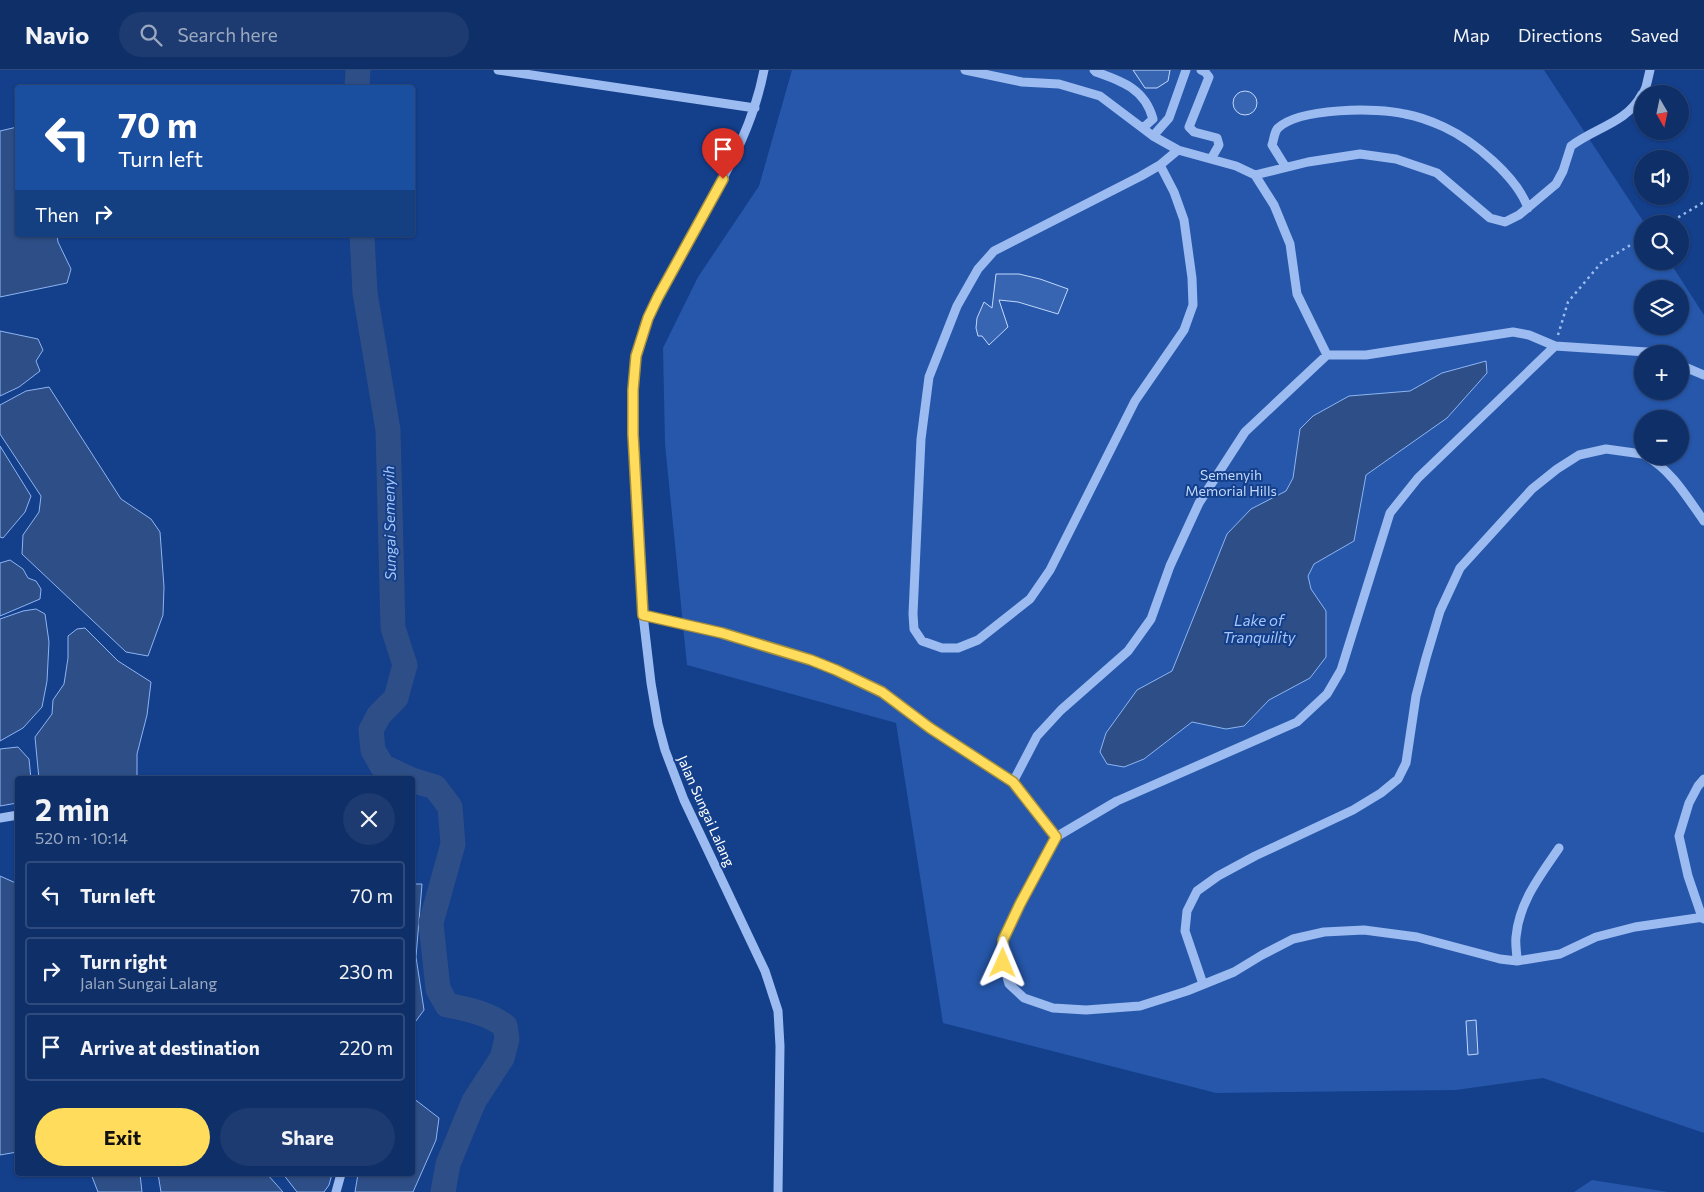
<!DOCTYPE html>
<meta charset="utf-8">
<style>
:root{--surface:#0f2f68;--page:#1d3b71;--text:#f1f3f6;--muted:#9ba9c0;--line:#2f4a7c;--accent:#ffdc5b}
body{margin:0;font-family:Commissioner,sans-serif;background:var(--page);color:var(--text);height:100vh;display:flex;flex-direction:column;font-size:19px;white-space:nowrap}
*{box-sizing:border-box;margin:0}
p{font-size:16px;color:var(--muted)}
.icon{flex:none;width:28px;height:28px;fill:none;stroke:currentColor;stroke-width:2;stroke-linecap:round;stroke-linejoin:round}
.map{position:relative;flex:1;overflow:hidden}
.drawer{position:absolute;left:15px;top:706px;width:400px;height:400px;display:flex;flex-direction:column;background:var(--surface);border-radius:5px;box-shadow:0 1px 4px #0004,0 0 0 1px var(--line)}
.drawer>*{flex:none}
.guide{position:absolute;left:15px;top:15px;width:400px;height:152px;border-radius:5px;box-shadow:0 1px 4px #0004,0 0 0 1px var(--line);background:#1a4fa0;color:#fff;overflow:hidden}
.needle{width:32px;rotate:171deg}
.fabs{position:absolute;left:1634px;top:15px;display:grid;gap:10px}
.fabs a{display:grid;place-items:center;width:55px;height:55px;border-radius:50%;background:var(--surface);box-shadow:0 1px 4px #0004,0 0 0 1px var(--line);font-size:25px}
.pin{position:absolute;display:grid;place-items:center;width:42px;height:42px;color:#fff;margin:-51px -21px;border-radius:50% 50% 50% 0;rotate:-45deg;box-shadow:0 0 5px #0007}
.pin .icon{rotate:45deg}
.me{position:absolute;width:55px;margin:-28px;rotate:1deg;stroke-linejoin:round;filter:drop-shadow(0 0 4px #0008)}
.turn{display:flex;align-items:center;gap:18px;height:105px;padding:0 20px;font-size:22px}
.turn .icon{width:65px;height:65px;stroke-width:2.5}
.turn b{display:block;font-size:35px;line-height:42px}
.then{display:flex;align-items:center;height:48px;padding:0 20px;background:#0003;gap:10px;font-size:19px}
.round{display:grid;place-items:center;flex:none;width:52px;height:52px;border-radius:26px;background:var(--page)}
.overview{display:flex;align-items:center;justify-content:space-between;height:85px;padding:0 20px}
h1{font-size:30px;font-weight:700;line-height:38px}
.action{display:flex;gap:10px;margin-top:auto;padding:10px 20px}
.action a{flex:1;height:58px;border-radius:30px;background:var(--accent);color:#111;font-size:20px;font-weight:700;line-height:58px;text-align:center}
.action a+a{background:var(--page);color:var(--text)}
ul{padding:0;list-style:none}
li{display:flex;align-items:center;gap:15px;height:68px;margin:0 10px 8px;padding:0 10px;border:2px solid var(--line);border-radius:5px}
li div{flex:1}
li b{display:block;font-size:19px}
li em{font-style:normal}
header{display:flex;align-items:center;gap:30px;box-sizing:border-box;height:70px;padding:0 25px;background:var(--surface);border-bottom:1px solid var(--line)}
header strong{font-size:24px}
nav{display:flex;gap:28px;margin-inline-start:auto;font-size:18px}
.search{width:350px;height:45px;background:var(--page);display:flex;align-items:center;gap:12px;box-sizing:border-box;padding:0 18px;border-radius:28px;color:var(--muted);font-size:19px}
.map>svg:first-child{display:block}
.green{fill:#2657aa;fill-rule:evenodd}
.water{fill:#2e4e87;stroke:#8db5f3}
.lines{fill:none;stroke-linecap:round;stroke-linejoin:round}
.river{stroke:#2e4e87;stroke-width:25}
.building{fill:#3765b2;stroke:#c2d8fc}
.path{stroke:#9cbbf0;stroke-width:2.5;stroke-dasharray:2.5 4;stroke-linecap:butt}
.minor{stroke:#9cbbf0;stroke-width:9}
.route-casing{stroke:#a68f3b;stroke-width:12}
.route{stroke:#ffdc5b;stroke-width:9}
.labels{text-anchor:middle;stroke-width:4;stroke-linejoin:round;paint-order:stroke}
.park-label{font-size:14px;fill:#c2d8fc;stroke:#143f8b}
.street-label{font-size:14px;fill:#fff;stroke:#143f8b}
.water-label{font-size:15px;font-style:italic;fill:#a7c6f7;stroke:#143f8b}
</style>
<header>
<strong>Navio</strong>
<div class="search"><svg class="icon" aria-label="search" viewBox="0 0 24 24"><circle cx="10" cy="10" r="6"/><path d="M15 15l6 6"/></svg>Search here</div>
<nav><a>Map</a><a>Directions</a><a>Saved</a></nav>
</header>
<div class="map">
<svg width="1704" height="1122" viewBox="0 0 1704 1122">
<rect width="100%" height="100%" fill="#143f8b"/>
<!-- green -->
<path class="green" d="M792,0H1544L1645,154H1642V191H1669L1704,245V1063L1543,1008L1456,1020L1216,1023L943,953L896,653L687,595L665,374L663,278L698,207L759,116ZM1642,219H1680V256H1642ZM1642,284H1680V321H1642ZM1642,349H1680V386H1642Z
M1592,1110L1668,1122H1574Z"/>
<!-- water -->
<path class="water" d="M17,57L18,165H57L58,172L71,199L67,213L0,227V61Z
M0,261L38,269L43,280L36,291L40,301L19,317L0,326Z
M1486,291L1487,303L1447,348L1366,405L1354,471L1314,494L1308,506L1311,519L1326,541V587L1310,608L1269,630L1244,656L1226,659L1192,652L1144,689L1124,697L1107,694L1100,682L1106,663L1137,620L1172,601L1227,464L1251,439L1286,421L1293,408L1300,359L1313,346L1349,326L1410,321L1442,303Z
M49,317L121,429L151,449L160,462L164,517L163,545L148,586L126,582L22,484L23,465L39,442L41,426L0,364V335L26,321Z
M0,376L31,426L25,442L3,468L0,467Z
M10,490L23,499L28,508L36,511L41,519L40,529L0,546V493Z
M36,539L45,544L49,572L47,611L42,637L23,658L0,671V549L23,541Z
M85,558L118,591L151,612L147,645L137,684V709H39L35,667L52,644L53,630L64,614L68,588V566L77,559Z
M18,677L29,689L31,709H18L17,733L0,736V679Z
M0,806L18,814V896L15,906L18,927L17,1082L0,1085Z
M413,814H422L416,887L424,940L413,955Z
M413,1028L439,1048L436,1070L413,1122H355L358,1104H412Z
M91,1104H140L142,1122H98Z
M158,1104H267L283,1122H161Z
M283,1104H332L329,1115L324,1122H297Z"/>
<g class="lines">
<!-- river -->
<path class="river" d="M357,18L358,0
M362,165L365,223L388,360L393,558L405,595L396,628L379,645L371,660L373,680L382,696L410,709
M412,710L435,717L450,737L453,774L431,853L438,919L447,935C467,939 488,943 505,956L507,969L502,988L474,1031L448,1094L443,1122"/>
</g>
<!-- building -->
<path class="building" d="M1133,0H1170L1168,11L1157,18H1145Z
M1233 33a12 12 0 1 1 24 0a12 12 0 1 1-24 0Z
M996,204H1019L1040,209L1068,219L1058,244L1018,232L999,230L1008,257L989,275L982,266H978L976,258L977,248L984,232L992,238Z
M1476,950L1478,984L1468,985L1466,951Z"/>
<g class="lines">
<!-- path -->
<path class="path" d="M1667,154L1704,132
M1558,265L1568,232L1601,193L1642,168"/>
<!-- minor -->
<path class="minor" d="M498,0L755,38
M764,0C754,52 731,94 706,140C690,169 674,198 658,227L648,248L636,286L633,319V363L643,545L651,613L658,654L665,680L684,730L765,901L778,941L780,976L778,1122
M965,0L1022,12L1059,14L1100,26L1153,66L1178,80L1236,96L1255,105L1274,135L1290,174L1297,224L1327,285
M1094,0L1096,2C1122,11 1145,19 1153,49L1143,58
M1201,0L1205,2L1209,7L1189,57L1194,62L1217,68L1219,75L1211,89
M1643,24L1646,17L1650,0
M1153,66L1169,48L1186,0
M1160,95L1174,122L1184,150L1192,208L1193,235L1184,260L1135,331L1050,500L1030,529L978,570L958,578H942L922,571L914,559L913,544L921,369L929,307L957,236L978,199L994,181L1141,106L1160,95L1178,80
M1285,96L1272,75C1274,70 1274,62 1278,58C1299,38 1377,37 1405,44C1417,46 1433,52 1444,57C1474,71 1517,107 1528,138
M1255,105L1308,92L1360,84L1396,89L1437,103L1490,148L1505,152L1519,145L1556,114L1563,101L1571,76C1596,57 1627,53 1642,24
M1555,276L1418,408L1390,443L1341,600L1327,624L1297,652L1117,731L1056,767L1020,834L1003,870V893L1009,914L1024,928L1053,938L1086,940L1140,936L1187,921L1234,902L1262,885L1293,869L1324,862L1364,860L1417,867L1500,889L1517,891L1560,884L1596,867L1635,857L1704,847
M1680,295L1704,305
M1646,386C1673,402 1686,426 1704,451
M643,545L722,563L811,590L836,600L881,622L930,658L1013,712L1056,767
M1704,709L1698,716L1689,733L1679,766L1688,806L1702,847L1704,849
M1013,712L1037,666L1061,640L1128,581L1151,549L1170,496L1199,433L1245,362L1327,285H1366L1513,262L1529,265L1555,276L1647,282L1651,284
M0,748L18,745
M1517,891C1517,883 1515,874 1516,867C1519,832 1540,806 1559,778
M1203,914L1185,861L1187,841L1197,821L1218,806L1255,786L1353,740L1381,723L1398,709L1406,693L1416,626L1426,588L1440,541L1460,498L1532,419L1557,399L1579,385L1606,379L1642,384
M336,1122L341,1104"/>
</g>
<g class="lines">
<!-- route casing -->
<g class="route-casing">
<path id="route" d="M723,109L658,227L648,248L636,286L633,320V364L643,545L722,563L811,590L836,600L882,622L930,658L1013,712L1056,767L1020,834L1003,870V893"/>
</g>
<!-- route -->
<use href="#route" class="route"/>
</g>
<g class="labels">
<!-- park labels -->
<g class="park-label">
<text x="1231" y="410">Semenyih<tspan x="1231" dy="16">Memorial Hills</tspan></text>
</g>
<!-- street labels -->
<g class="street-label">
<text transform="translate(706 741) rotate(66)" y="5">Jalan Sungai Lalang</text>
</g>
<!-- water labels -->
<g class="water-label">
<text transform="translate(390 453) rotate(-91)" y="5">Sungai Semenyih</text>
<text x="1259" y="556">Lake of<tspan x="1259" dy="17">Tranquility</tspan></text>
</g>
</g>
</svg>
<div class="fabs">
<a><svg class="needle" viewBox="-14 -14 28 28"><path d="M0-13l5 13h-10z" fill="#e53935"/><path d="M0 13l5-13h-10z" fill="#9ba9c0"/></svg></a>
<a><svg class="icon" aria-label="sound" viewBox="0 0 24 24"><path d="M4 9h4l5-4v14l-5-4H4zM17 9q2 3 0 6"/></svg></a>
<a><svg class="icon" aria-label="search" viewBox="0 0 24 24"><circle cx="10" cy="10" r="6"/><path d="M15 15l6 6"/></svg></a>
<a><svg class="icon" aria-label="layers" viewBox="0 0 24 24"><path d="M12 4l9 5-9 5-9-5zM3 14l9 5 9-5"/></svg></a>
<a>+</a>
<a>−</a>
</div>
<div class="pin" style="left:723px;top:109px;background:#d93025"><svg class="icon" aria-label="arrive" viewBox="0 0 24 24"><path d="M6 21V4h12l-3 4 3 4H6"/></svg></div>
<svg class="me" style="left:1003px;top:893px" viewBox="-20 -20 40 40"><path d="M0-17L14 15 0 8-14 15z" fill="#ffdc5b" stroke="#fff" stroke-width="4"/></svg>
<div class="guide">
<div class="turn"><svg class="icon" aria-label="left" viewBox="0 0 24 24"><path d="M17 20v-9H6M10 6l-5 5 5 5"/></svg><div><b>70 m</b>Turn left</div></div>
<div class="then">Then<svg class="icon" aria-label="right" viewBox="0 0 24 24"><path d="M7 20v-9h11M14 6l5 5-5 5"/></svg></div>
</div>
<section class="drawer">
<div class="overview"><div><h1>2 min</h1><p>520 m · 10:14</p></div><a class="round"><svg class="icon" aria-label="close" viewBox="0 0 24 24"><path d="M6 6l12 12M18 6L6 18"/></svg></a></div>
<ul>
<li><svg class="icon" aria-label="left" viewBox="0 0 24 24"><path d="M17 20v-9H6M10 6l-5 5 5 5"/></svg><div><b>Turn left</b></div><em>70 m</em></li>
<li><svg class="icon" aria-label="right" viewBox="0 0 24 24"><path d="M7 20v-9h11M14 6l5 5-5 5"/></svg><div><b>Turn right</b><p>Jalan Sungai Lalang</p></div><em>230 m</em></li>
<li><svg class="icon" aria-label="arrive" viewBox="0 0 24 24"><path d="M6 21V4h12l-3 4 3 4H6"/></svg><div><b>Arrive at destination</b></div><em>220 m</em></li>
</ul>
<div class="action"><a>Exit</a><a>Share</a></div>
</section>
</div>
